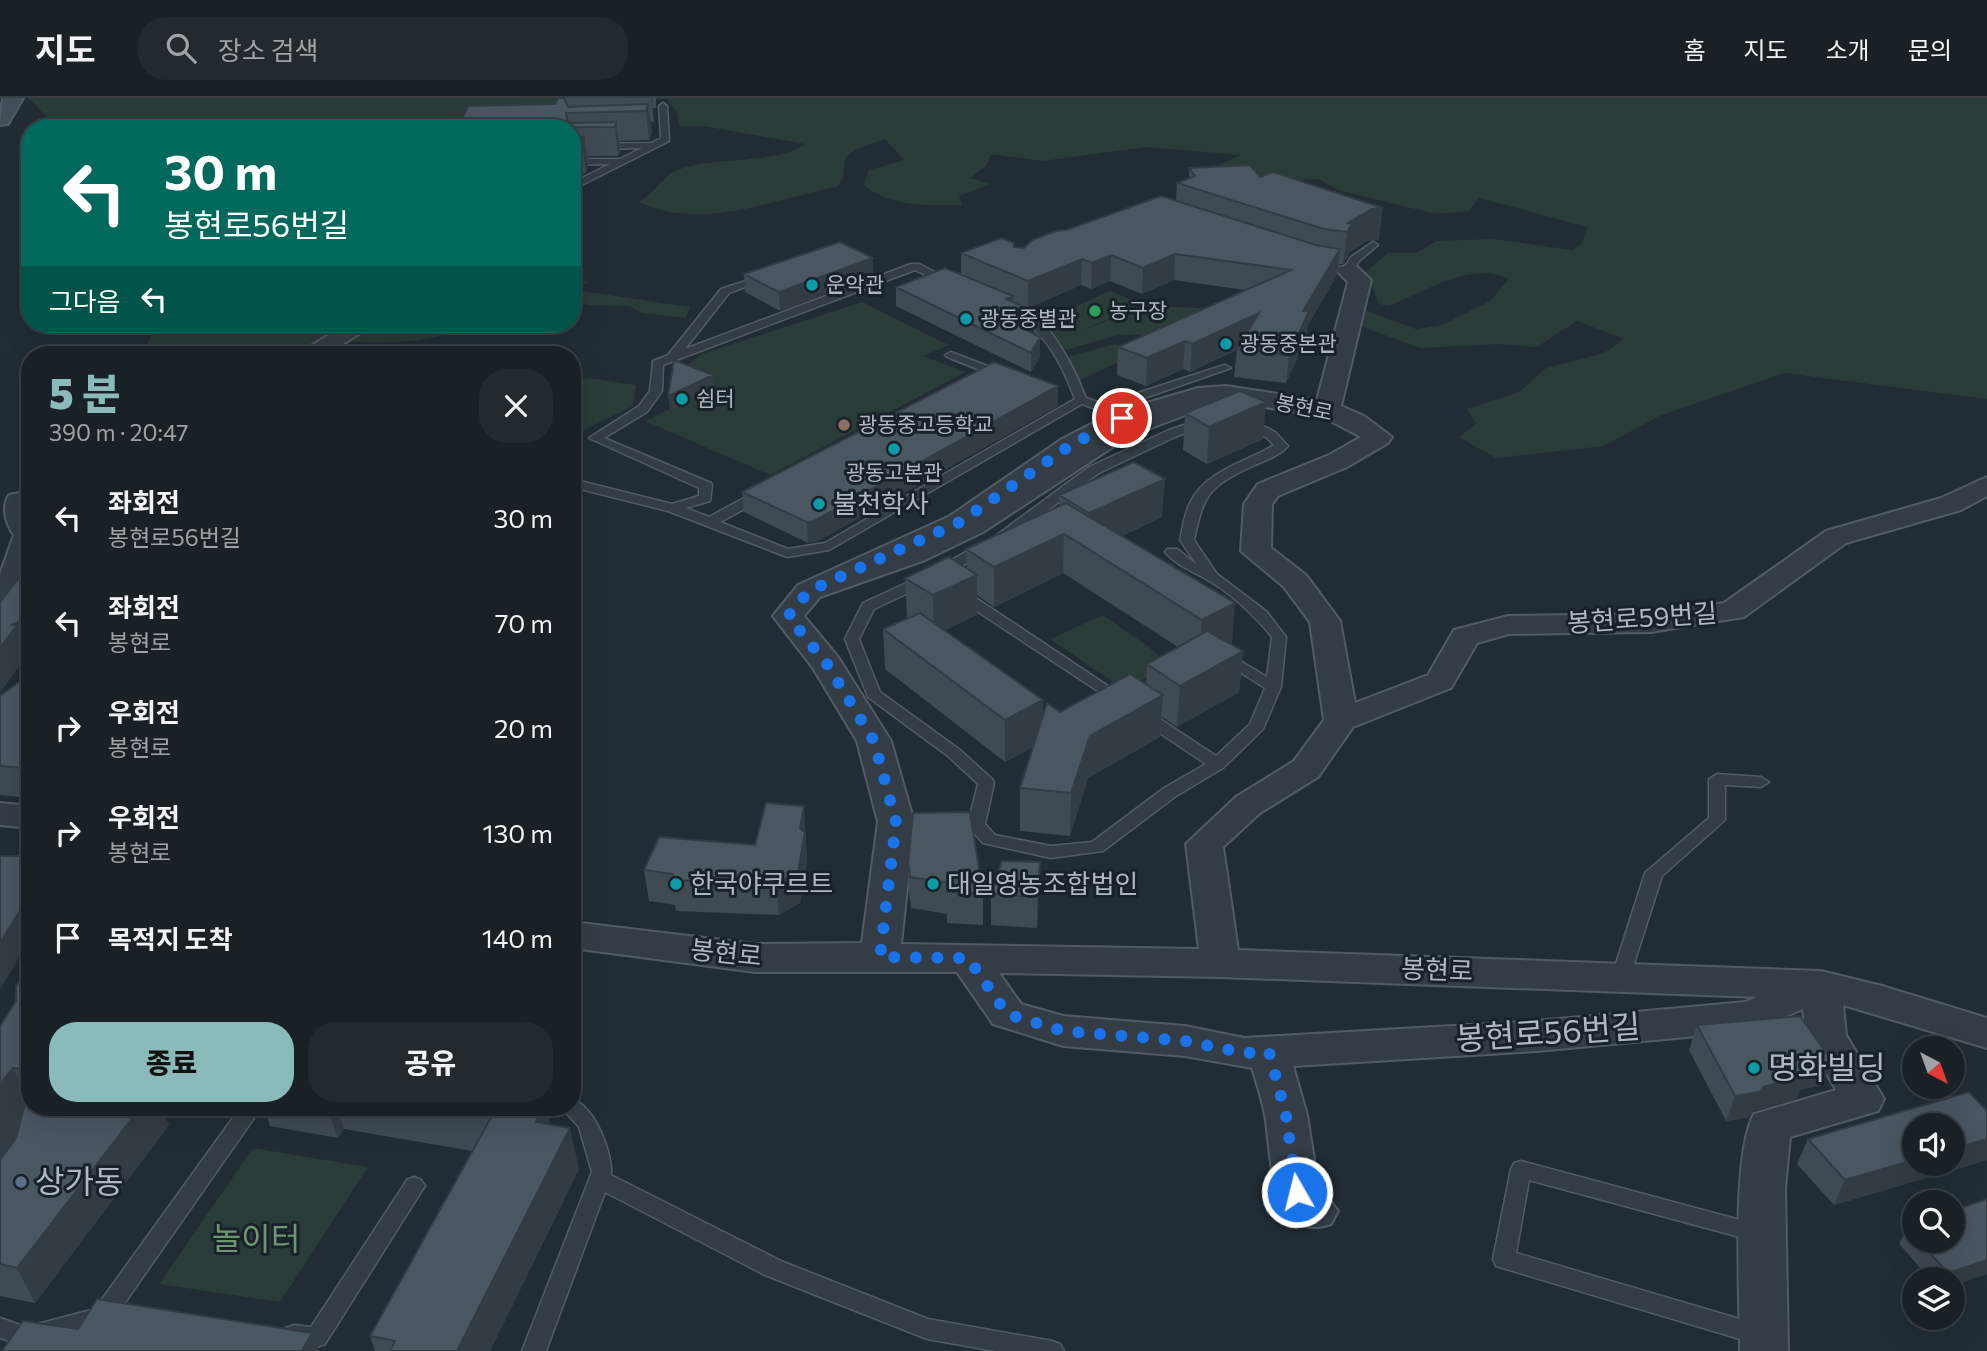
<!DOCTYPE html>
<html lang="ko">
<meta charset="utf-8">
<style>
:root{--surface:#192127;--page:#22292f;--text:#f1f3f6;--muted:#9fa3a7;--line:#373e44;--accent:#8bbbb9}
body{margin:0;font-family:Commissioner,"Noto Sans KR",sans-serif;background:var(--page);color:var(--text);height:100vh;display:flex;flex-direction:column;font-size:26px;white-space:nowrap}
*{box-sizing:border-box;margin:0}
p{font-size:23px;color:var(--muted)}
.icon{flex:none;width:38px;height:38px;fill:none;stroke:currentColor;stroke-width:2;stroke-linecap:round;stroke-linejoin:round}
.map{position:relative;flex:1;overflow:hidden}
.drawer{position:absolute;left:21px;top:248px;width:560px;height:770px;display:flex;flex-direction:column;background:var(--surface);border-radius:28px;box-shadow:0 7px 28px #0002,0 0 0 2px var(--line)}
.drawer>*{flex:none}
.hud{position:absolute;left:21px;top:21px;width:560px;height:214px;border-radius:28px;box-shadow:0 7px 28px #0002,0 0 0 2px var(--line);background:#00695c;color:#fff;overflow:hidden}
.needle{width:46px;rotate:139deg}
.buttons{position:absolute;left:1902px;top:938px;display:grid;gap:14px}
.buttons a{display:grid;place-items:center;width:63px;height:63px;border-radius:50%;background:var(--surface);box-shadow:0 7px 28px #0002,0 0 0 2px var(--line);font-size:35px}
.pin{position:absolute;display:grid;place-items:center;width:60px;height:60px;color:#fff;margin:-30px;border:4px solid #fff;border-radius:50%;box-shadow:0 2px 7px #0007}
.me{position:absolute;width:77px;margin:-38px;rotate:352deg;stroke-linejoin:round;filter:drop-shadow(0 0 5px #0008)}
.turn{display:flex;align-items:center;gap:24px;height:147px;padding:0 28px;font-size:32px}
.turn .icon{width:91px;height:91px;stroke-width:2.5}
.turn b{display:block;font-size:49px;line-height:60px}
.then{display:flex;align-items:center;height:66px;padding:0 28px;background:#0003;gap:14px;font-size:26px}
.round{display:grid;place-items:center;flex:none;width:74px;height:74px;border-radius:28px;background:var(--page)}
.headline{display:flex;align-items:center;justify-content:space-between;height:119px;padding:0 28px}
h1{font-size:42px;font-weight:800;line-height:52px;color:var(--accent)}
.button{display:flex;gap:14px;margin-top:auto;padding:14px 28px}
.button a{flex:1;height:80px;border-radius:28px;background:var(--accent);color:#111;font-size:28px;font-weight:800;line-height:80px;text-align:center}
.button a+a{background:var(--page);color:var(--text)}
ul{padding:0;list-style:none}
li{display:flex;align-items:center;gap:21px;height:105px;padding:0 28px}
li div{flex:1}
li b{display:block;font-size:26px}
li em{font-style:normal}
header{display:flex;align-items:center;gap:42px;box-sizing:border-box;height:98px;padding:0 35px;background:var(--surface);border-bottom:2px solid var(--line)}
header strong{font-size:33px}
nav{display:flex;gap:38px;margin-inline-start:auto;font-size:24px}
.search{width:490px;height:63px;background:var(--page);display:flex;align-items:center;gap:18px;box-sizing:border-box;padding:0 24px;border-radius:28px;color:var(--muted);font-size:26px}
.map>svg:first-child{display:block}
.green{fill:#293c39}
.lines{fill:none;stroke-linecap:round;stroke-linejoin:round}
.lane-casing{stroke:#525b63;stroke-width:3}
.street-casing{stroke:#525b63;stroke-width:4}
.secondary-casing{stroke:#525b63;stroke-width:4}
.lane{fill:#343d45;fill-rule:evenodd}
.street{fill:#343d45;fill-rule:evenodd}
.secondary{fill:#434d57;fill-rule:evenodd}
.wall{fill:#404a53;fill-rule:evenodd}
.shaded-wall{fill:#343c43}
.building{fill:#4a5660;stroke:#343c43;stroke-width:2}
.route{stroke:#1a73e8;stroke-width:12;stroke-dasharray:0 21.6}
.culture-dot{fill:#0f9aa8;stroke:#1a2229;stroke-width:2.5}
.leisure-dot{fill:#2e9e5b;stroke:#1a2229;stroke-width:2.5}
.education-dot{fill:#8d6e63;stroke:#1a2229;stroke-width:2.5}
.service-dot{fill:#5c6f8a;stroke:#1a2229;stroke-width:2.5}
.labels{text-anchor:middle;stroke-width:6;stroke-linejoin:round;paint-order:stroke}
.far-poi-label{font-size:21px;fill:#afb8c2;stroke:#1a2229;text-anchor:start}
.far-street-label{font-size:21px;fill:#afb8c2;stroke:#1a2229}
.poi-label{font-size:26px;fill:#afb8c2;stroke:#1a2229;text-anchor:start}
.street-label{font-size:26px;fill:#afb8c2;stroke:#1a2229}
.near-street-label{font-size:32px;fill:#afb8c2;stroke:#1a2229}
.near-poi-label{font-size:32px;fill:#afb8c2;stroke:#1a2229;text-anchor:start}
.near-park-label{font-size:32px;fill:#709574;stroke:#1a2229}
</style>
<header>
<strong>지도</strong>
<div class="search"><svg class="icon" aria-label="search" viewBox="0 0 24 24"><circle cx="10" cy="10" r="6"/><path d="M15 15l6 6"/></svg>장소 검색</div>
<nav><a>홈</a><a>지도</a><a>소개</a><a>문의</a></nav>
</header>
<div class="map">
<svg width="1987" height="1253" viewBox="0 0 1987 1253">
<rect width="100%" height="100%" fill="#212c34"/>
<!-- green -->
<path class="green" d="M28,0H1987V301L1784,275L1659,318L1604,348L1496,360L1459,339L1476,326L1467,311L1519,294L1546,270L1604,255L1624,241L1577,223L1537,249L1500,246L1420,250L1360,228L1364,212L1416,231L1442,227L1490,203L1509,181C1472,162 1424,194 1389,208L1379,206L1366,173L1388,155H1416L1436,143L1493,141L1573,152L1582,145L1587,129L1479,100L1469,113L1436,116L1337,92L1319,81L1297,82L1267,95L1215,69L1241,57L1146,49L1043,63L991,56L987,67L970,80L990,86L959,98L962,107C931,108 888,109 864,87L869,72L904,62L885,41C875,45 848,51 845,63C843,75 846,79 837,89C774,101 700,134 639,104C654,95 665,77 675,73C712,57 774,68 805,46L703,28H679L677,15L667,1L619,3L555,30H50L46,18Z
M572,183H588L575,192L690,209L686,220L642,215L629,208L589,207L572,201Z
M1110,193L1143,206L1079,234L1144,208L1203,210L1214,213L1165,236L1119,237L1066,252L1061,251L1050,234L1064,229L1078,233L1047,221Z
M862,204L949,247L923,258L966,274L770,377L645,323L713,290L676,275L702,256Z
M157,226H349L297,257H142Z
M369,226H474C433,246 385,246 340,243Z
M1116,246L1133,248L1129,259L1080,282L1065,259Z
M588,280L636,287L633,308L572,338V285Z
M1103,517L1149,549L1170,569L1123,591L1050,541Z
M253,1050L368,1069L280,1204L159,1186Z"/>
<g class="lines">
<!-- lane casing -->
<g class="lane-casing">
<path id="lane" d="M663,5L667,8L669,43L572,92V85L610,66L572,67V61H620L642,50L572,52V46L651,45L661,40L659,8Z
M1373,144L1378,147L1359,163L1352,175L1316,172L1311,169L1316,166L1345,169L1351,159Z
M911,166H919L954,184L945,186L915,172L663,267L662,293L647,314L604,340L711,385L712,388L710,403L686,410L709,419L755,394H765V400L720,424L788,451L825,445L1075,301C1060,261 1044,231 1005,211V207C1043,203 1075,271 1086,300L1104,306L1221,268L1225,267L1231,270L1104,314L1082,306L829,452L787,459L668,413L572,389V381L672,406L699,398V390L589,340L639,308L650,293L653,263L668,257L721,191L764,177L769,180L729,195L685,251Z
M951,254L1006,275L1008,277L1002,281L998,279L947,259L945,257Z
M1245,319L1275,334L1288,348C1280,357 1267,362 1255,367C1210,388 1204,394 1194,442L1217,476L1266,513L1286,539L1281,589L1263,631L1223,670L1176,698L1103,753L1051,760L983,745L972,733L947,732L945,728L947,724L969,722L978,686L948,658L868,599L845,541L863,505L928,475L980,446H990L992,449L990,452L938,481L874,511L859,541L880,594L960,652L992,681L994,685L985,726L995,737L1051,748L1092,744L1164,690L1206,666L1139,621L1137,618L1139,615H1151L1216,658L1250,626L1265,590L1224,564L1232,559L1237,561L1267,579L1272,539C1254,517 1231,495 1206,481C1191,472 1177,468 1165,454L1167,451H1177L1197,467L1180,442C1183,430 1184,416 1190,405C1206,372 1245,365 1274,347L1267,340L1241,326V320Z
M1202,321L1206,322V328L1177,338L1099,375L1009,440H999L997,437L1089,369L1169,332Z
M959,491L964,492L1129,602L1126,605H1116L954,498L952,495L954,492Z
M1717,676L1761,679L1769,684L1761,689L1725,687V722L1662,778L1630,878L1628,883H1614L1612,878L1645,775L1709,720V681Z
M572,1001C595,1009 613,1055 611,1077L781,1163L928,1221L1052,1243L1060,1246L1064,1253H995L927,1241L765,1177L605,1094L546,1253H522L592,1074L579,1029L562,1010H572Z
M240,1010H261L110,1226L26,1249L0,1240V1220L26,1229L95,1211Z
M1521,1063L1766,1129L1769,1135L1766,1141L1758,1144L1529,1082L1516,1155L1760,1227L1768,1230L1771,1237L1768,1244L1760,1247L1496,1168L1493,1161L1511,1071L1514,1065Z
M414,1079L421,1082L425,1088L421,1094L325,1246L317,1249L286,1244L283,1237L286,1230L294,1227L311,1229L407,1082Z"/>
</g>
<!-- street casing -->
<g class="street-casing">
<path id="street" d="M1348,166L1356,168L1371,182L1341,308L1364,318L1392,339L1388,345L1347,369L1278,398L1272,406L1271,450L1306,477L1340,523L1355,605L1428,577L1454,532L1508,518L1651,516L1724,505L1826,433L1941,400L1987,379V398L1961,412L1846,445L1744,519L1651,534L1509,536L1477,545L1451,590L1353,629L1318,679L1260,715L1223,749L1238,852L1821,873L1882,888L1987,920V950L1843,907L1846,937L1884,1001L1878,1013L1790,1039L1785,1090L1788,1253H1740C1740,1199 1731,1058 1754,1016L1836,992L1806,938L1803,911L1751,933L1537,953L1293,968L1307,1017L1318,1087L1338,1113L1331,1126C1268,1147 1272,1055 1265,1017C1262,1001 1257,986 1252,970L1185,958L1063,948L993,926L957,874H755L572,850V824L755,846L862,845L878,724L857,643L813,570L773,518L798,487L950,418L1062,341L1113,315L1198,290L1226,288L1317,302L1348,184L1337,173ZM1252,307L1321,318L1361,339L1329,357L1258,386L1244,406L1241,453L1284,489L1310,524L1324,622L1294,663L1236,699L1186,746L1199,851L901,846L914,724L891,643L838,559L804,518L820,499L925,462L983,434L1128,339L1185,317ZM999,875L1220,879L1757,899L1745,904L1537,923L1244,940L1185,928L1063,918L1021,906Z
M346,226H374L326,257H297Z
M19,395L30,398C30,444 38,471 11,509L0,512V476L14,437C6,427 1,409 9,397Z
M0,705L30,708V730L0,727Z"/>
</g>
<!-- secondary casing -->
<g class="secondary-casing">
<path id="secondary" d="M3,0H23L8,26L0,27Z"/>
</g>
<!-- lane -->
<use href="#lane" class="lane"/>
<!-- street -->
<use href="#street" class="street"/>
<!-- secondary -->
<use href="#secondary" class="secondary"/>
</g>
<!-- wall -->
<path class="wall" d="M558,0H656V10H653L654,24H650L652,35L649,42L619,43L620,53L618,58H587L588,69L586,75L572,76V30H458L555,6Z
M1189,70L1260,79L1379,142L1367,143L1349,154L1348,158L1343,166H1339L1337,177L1308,227L1306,241L1286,285L1234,279L1237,252L1190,274L1183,271L1146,288L1117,277L1118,249L1245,192L1174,182L1142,196L1110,183L1091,191L1081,187L1028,210L1013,204L1026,210V229L1023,230L1040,259L1031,274L896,208V189L961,176V155L1014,149L1024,150L1066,132L1176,102L1177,85L1189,81Z
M873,160V178L780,213L745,194L744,176Z
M1058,288V308L816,444L808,445L744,414L742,394Z
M1185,315L1263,341L1207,366L1183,352Z
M1059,397L1162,419L1122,438L1232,546H1231L1243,553L1239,594L1177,629L1162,619L1160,639L1088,680L1070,738L1020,733V690L1033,649L1005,664L885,571L883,531L907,520L905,480L967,471L966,451L1059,408ZM1063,475L1178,549L1147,566L1146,586L1060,614L1043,617V602L945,532L977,517V497L994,509Z
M30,576V700L0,697V598Z
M806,738V743L807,765L800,805L779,817L676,813L675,807L649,803L644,772L755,747Z
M908,765L983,796V827L947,825V816L911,810L909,796Z
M1039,795L1037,830L991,827V796Z
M30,871V1010L169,1027L35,1205L0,1198V928L16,903Z
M1697,927L1822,987L1800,992L1796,1001L1753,1013L1750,1019L1726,1023L1689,952Z
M264,1010H546L550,1026L579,1071L490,1253H375L370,1238L472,1053L344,1031L338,1040L270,1028Z
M1987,1013V1062L1834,1107L1797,1066L1808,1041Z
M1987,1101V1176L1953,1187V1181H1930L1899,1146L1907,1129L1914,1127V1143H1953Z"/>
<!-- shaded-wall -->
<path class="shaded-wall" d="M651,0H652L654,24Z
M648,6L652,35L649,42L646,13Z
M616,24L620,53L618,58L615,29Z
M584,39L588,69L586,75L582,45Z
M1383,110L1379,142L1367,143L1349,154L1348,158L1343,166L1348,125L1372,111Z
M1340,151L1337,177L1308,227L1306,241L1286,285L1289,257L1303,213Z
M1175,156L1174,182L1142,196L1143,170Z
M1111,157L1110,183L1091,191L1092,165Z
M873,160V178L780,213L779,194Z
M1082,161L1081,187L1028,210V183Z
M1013,198L1012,215L1026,210V229L1003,238V219L1006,201Z
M1259,215L1257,242L1190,274L1192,246Z
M1040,239V259L1031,274V255Z
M1185,243L1183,271L1146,288L1147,260Z
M713,277L714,290L670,312L668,298Z
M1058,288V308L816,444L808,445L807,424Z
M1266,304L1263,341L1207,366L1209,329Z
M1165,381L1162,419L1091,452L1088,451L1089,415Z
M1064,436L1063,475L994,509V469Z
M977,477V517L934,538L933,497Z
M1235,505L1232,546L1199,562L1202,522Z
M30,519V552L27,553L28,556L0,595V550L11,527Z
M1243,553L1239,594L1177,629L1180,588Z
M1163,597L1160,639L1088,680L1070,738L1071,695L1090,638Z
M1043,602V644L1005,664V622Z
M25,667L30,679V688L22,670Z
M804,708L807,765L800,805L779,817L776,786L800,730Z
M1040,764L1039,795L1037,830V799Z
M29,796L30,840L0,892V845Z
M1832,963L1822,987L1800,992L1796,1001L1753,1013L1750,1019L1726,1023L1735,998L1763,989L1803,968Z
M13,970L30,1004L9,1070L0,1082V996L3,982Z
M140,1010H162L169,1027L35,1205L17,1170Z
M327,1010H337L344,1031L338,1040Z
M543,1010H546L555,1047L530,1019Z
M570,1030L579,1071L490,1253H457Z
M1987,1041V1062L1834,1107L1845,1082L1914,1062V1066H1953V1051Z
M1987,1162V1176L1953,1187V1181H1945L1948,1175Z
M312,1235L319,1253H302Z"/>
<!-- building -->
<path class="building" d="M558,0H564L568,9L648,6L646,13L566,15L568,25L616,24L615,29L458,30L468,8L555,6Z
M572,39H584L582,45L572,46Z
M1250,67L1260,79L1273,74L1383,110L1372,111L1348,125L1352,126L1347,134L1324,131L1177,85L1195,78L1189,70Z
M1161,98L1316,147L1340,151L1303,213H1309L1289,257L1237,251L1259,215L1192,246L1185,243L1147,260L1118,249L1291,172L1175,156L1143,170L1111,157L1092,165L1082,161L1028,183L961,155L1001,140L1014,145V149L1024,150L1032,142L1056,133L1066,132Z
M840,144L873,160L779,194L744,176Z
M945,170L1013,198L1006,201L1026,210L1003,219L1040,239L1031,255L896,189Z
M674,262L713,277L668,298Z
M994,264L1058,288L814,423L807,424L742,394Z
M1240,293L1266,304L1209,329L1185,315Z
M1134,364L1165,381L1089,415L1059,397Z
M1066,405L1235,505L1202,522L1064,436L994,469L966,451Z
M949,459L977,477L933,497L905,480Z
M26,471L30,474V519L11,527H17L0,550V504Z
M920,515L1043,602L1005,622L883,531Z
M1207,533L1243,553L1180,588L1147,566Z
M30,576V668L25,667L22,670L0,668V598Z
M1130,576L1163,597L1090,638L1071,695L1020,690L1047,605L1060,614Z
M766,705L804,708L800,730L805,734L798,774L776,786L672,782L673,776L644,772L659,739L755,747Z
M970,714L983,796L947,794L949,785L910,779L908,765L913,715Z
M30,751L28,762H30V796L0,845V758H19L22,752Z
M1002,763L1040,764L1037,799L991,796Z
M30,871V971L13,970L3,982L0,996V928L16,903V888Z
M1800,918L1832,963L1803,968L1806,976L1763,989L1760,994L1735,998L1697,927Z
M30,985V1010H140L17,1170L0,1166V1062L16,1040Z
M1969,994L1987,1013V1041L1953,1051V1027H1914V1062L1845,1082L1808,1041Z
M455,1010H543L536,1024L570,1030L457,1253H390L395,1243L370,1238L493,1016Z
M1987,1101V1162L1948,1175L1919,1143H1953V1113Z
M1914,1127V1137L1907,1129Z
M97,1201L312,1235L302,1253H2L23,1223L78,1231Z"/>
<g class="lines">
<!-- route -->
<path class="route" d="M1122,320L1071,347L960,424L809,493L788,518L827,566L874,643L896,724L880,859L968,860L1007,916L1063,933L1185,943L1244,955L1269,954L1286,1017L1297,1094"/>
</g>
<!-- markers -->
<g class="culture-dot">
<circle cx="812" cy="187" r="7"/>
<circle cx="966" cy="221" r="7"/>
<circle cx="1226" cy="246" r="7"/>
<circle cx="682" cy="301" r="7"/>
<circle cx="894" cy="351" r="7"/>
<circle cx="819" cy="406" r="7"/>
<circle cx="676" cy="786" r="7"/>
<circle cx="933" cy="786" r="7"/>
<circle cx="1754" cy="970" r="7"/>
</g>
<circle class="leisure-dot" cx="1095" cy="213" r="7"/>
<circle class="education-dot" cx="844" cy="327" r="7"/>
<circle class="service-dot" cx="21" cy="1084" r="7"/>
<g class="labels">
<!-- far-poi labels -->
<g class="far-poi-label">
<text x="826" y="194">운악관</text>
<text x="1109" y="220">농구장</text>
<text x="980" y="228">광동중별관</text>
<text x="1240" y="253">광동중본관</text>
<text x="696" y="308">쉼터</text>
<text x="858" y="334">광동중고등학교</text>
<text x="894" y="382" text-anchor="middle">광동고본관</text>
</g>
<!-- far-street labels -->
<g class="far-street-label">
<text transform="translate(1304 310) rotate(12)" y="7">봉현로</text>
</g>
<!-- poi labels -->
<g class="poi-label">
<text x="833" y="415">불천학사</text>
<text x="690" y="795">한국야쿠르트</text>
<text x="947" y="795">대일영농조합법인</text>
</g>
<!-- street labels -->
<g class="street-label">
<text transform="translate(1642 520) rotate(-4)" y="9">봉현로59번길</text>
<text transform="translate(726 855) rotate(6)" y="9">봉현로</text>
<text transform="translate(1437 872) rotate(2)" y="9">봉현로</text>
</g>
<!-- near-street labels -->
<g class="near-street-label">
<text transform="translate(1548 935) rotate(-4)" y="11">봉현로56번길</text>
</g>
<!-- near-poi labels -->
<g class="near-poi-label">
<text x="1768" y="981">명화빌딩</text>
<text x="35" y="1095">상가동</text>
</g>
<!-- near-park labels -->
<g class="near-park-label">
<text x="256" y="1152">놀이터</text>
</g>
</g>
</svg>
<div class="buttons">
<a><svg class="needle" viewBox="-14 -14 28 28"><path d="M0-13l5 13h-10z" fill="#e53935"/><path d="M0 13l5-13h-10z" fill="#9fa3a7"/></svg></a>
<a><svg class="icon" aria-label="sound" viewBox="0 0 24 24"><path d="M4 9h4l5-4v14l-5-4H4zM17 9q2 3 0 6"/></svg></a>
<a><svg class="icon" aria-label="search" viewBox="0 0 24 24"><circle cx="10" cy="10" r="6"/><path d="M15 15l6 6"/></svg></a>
<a><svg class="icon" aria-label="layers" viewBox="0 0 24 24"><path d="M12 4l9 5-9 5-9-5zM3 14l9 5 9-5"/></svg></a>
</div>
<div class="pin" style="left:1122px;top:320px;background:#d93025"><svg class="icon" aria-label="arrive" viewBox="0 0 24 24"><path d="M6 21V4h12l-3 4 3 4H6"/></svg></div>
<svg class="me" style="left:1297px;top:1094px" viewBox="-20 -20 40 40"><circle r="17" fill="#1a73e8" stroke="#fff" stroke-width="3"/><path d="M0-11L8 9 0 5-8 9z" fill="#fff"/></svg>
<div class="hud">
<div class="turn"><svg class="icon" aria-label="left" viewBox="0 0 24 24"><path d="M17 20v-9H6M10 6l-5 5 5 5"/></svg><div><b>30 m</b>봉현로56번길</div></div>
<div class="then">그다음<svg class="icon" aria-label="left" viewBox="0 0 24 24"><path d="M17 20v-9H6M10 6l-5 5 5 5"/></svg></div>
</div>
<section class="drawer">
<div class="headline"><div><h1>5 분</h1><p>390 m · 20:47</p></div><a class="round"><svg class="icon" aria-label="close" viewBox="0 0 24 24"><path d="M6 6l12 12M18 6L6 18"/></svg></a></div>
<ul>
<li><svg class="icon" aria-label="left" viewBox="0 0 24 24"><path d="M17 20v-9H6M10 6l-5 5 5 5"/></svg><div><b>좌회전</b><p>봉현로56번길</p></div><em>30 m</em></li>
<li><svg class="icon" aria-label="left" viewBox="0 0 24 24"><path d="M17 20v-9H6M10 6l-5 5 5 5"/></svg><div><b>좌회전</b><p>봉현로</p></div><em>70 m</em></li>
<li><svg class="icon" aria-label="right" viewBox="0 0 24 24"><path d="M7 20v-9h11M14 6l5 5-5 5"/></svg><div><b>우회전</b><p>봉현로</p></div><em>20 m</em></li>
<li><svg class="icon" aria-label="right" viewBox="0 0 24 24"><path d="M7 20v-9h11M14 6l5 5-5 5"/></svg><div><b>우회전</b><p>봉현로</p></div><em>130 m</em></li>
<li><svg class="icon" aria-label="arrive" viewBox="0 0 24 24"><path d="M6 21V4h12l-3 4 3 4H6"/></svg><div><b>목적지 도착</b></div><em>140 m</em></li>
</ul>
<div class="button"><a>종료</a><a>공유</a></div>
</section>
</div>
